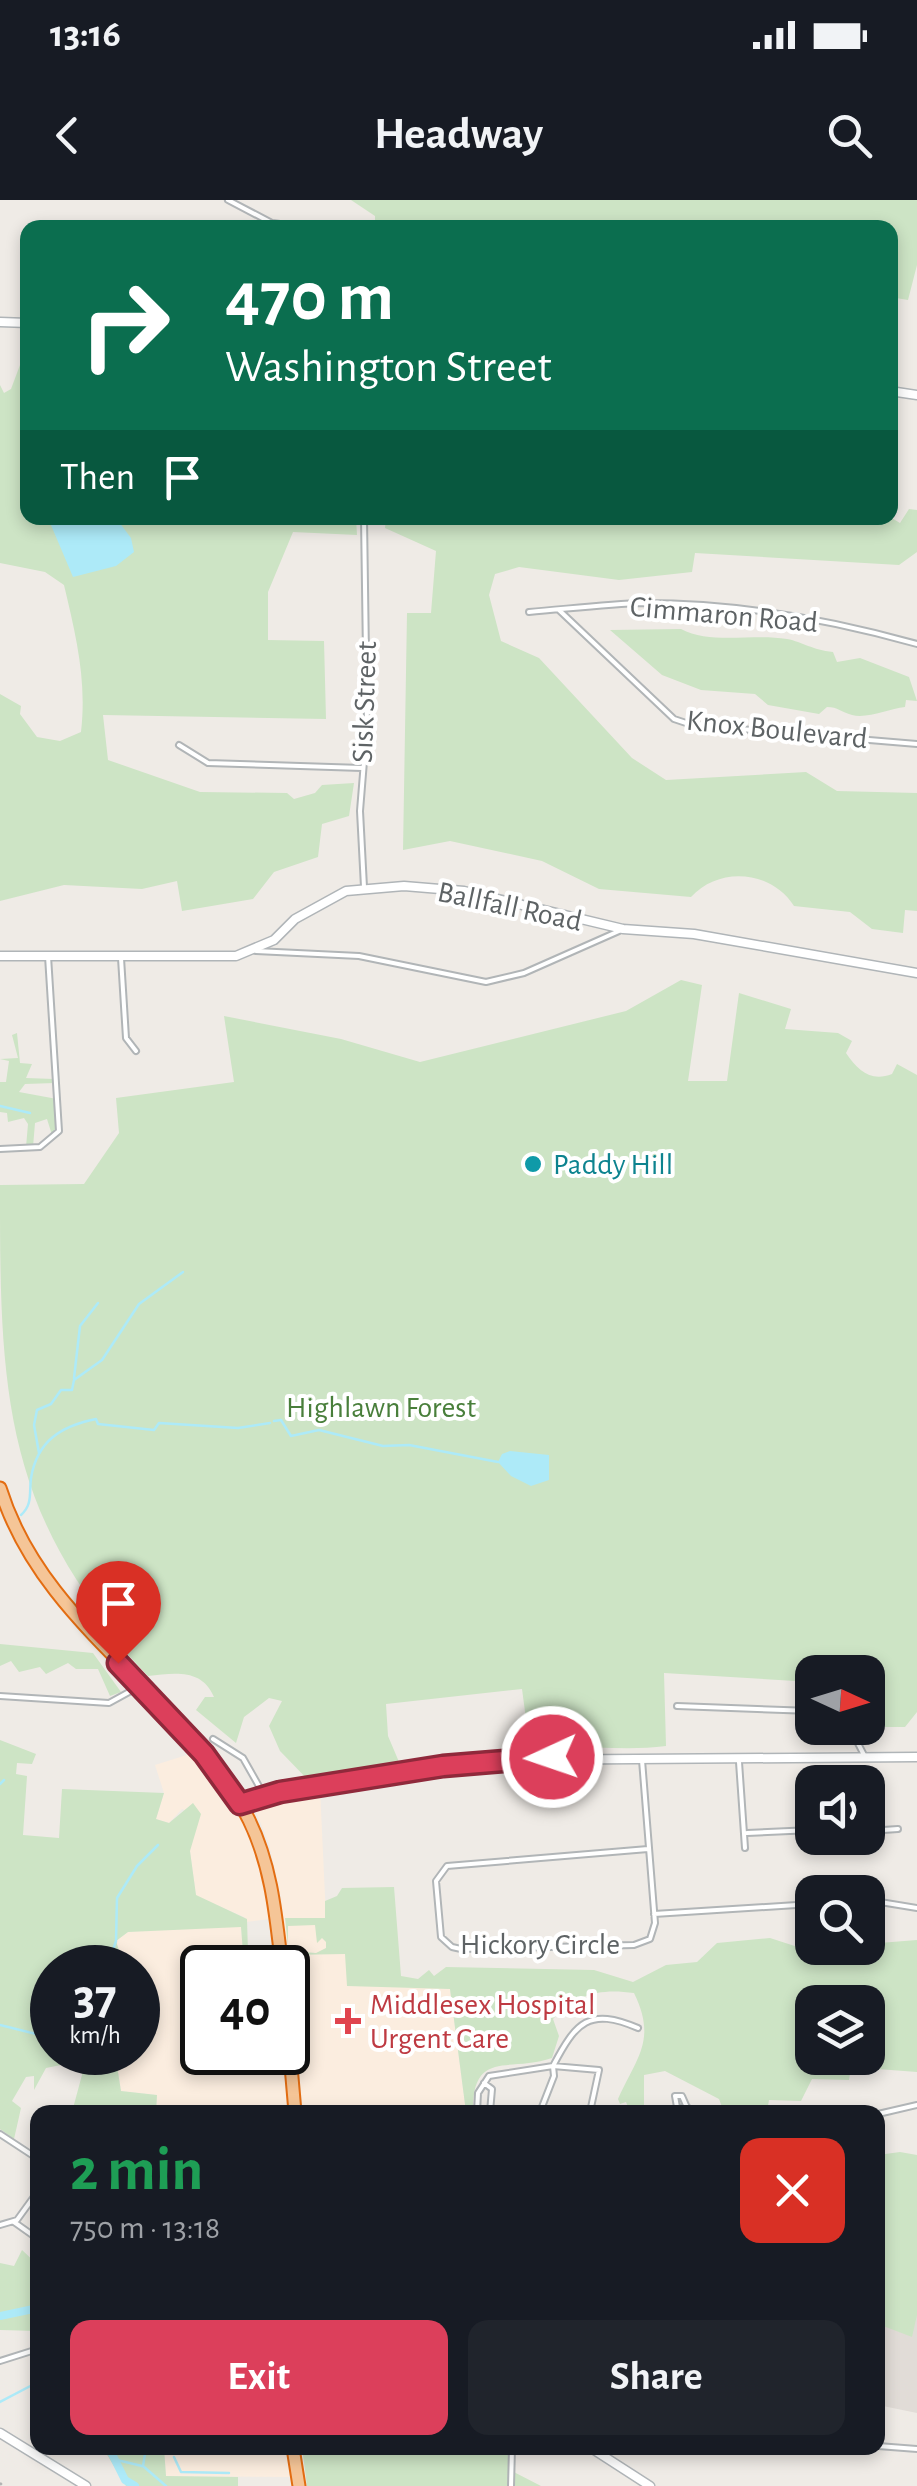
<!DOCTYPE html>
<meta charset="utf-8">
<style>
:root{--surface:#171b24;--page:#20242c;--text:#f1f3f6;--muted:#9ea1a6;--accent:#dc3f5b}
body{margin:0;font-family:"Alegreya Sans",sans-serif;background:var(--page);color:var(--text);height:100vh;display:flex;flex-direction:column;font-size:38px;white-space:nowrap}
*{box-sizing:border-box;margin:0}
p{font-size:32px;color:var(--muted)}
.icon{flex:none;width:55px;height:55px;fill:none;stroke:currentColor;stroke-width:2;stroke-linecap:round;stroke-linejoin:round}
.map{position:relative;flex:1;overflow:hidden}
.drawer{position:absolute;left:30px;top:1905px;width:855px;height:350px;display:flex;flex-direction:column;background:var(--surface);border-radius:20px;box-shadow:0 5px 15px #0003}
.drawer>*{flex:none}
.banner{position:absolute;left:20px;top:20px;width:878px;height:305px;border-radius:20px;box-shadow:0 5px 15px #0003;background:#0b6e4f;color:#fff;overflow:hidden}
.needle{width:65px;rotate:94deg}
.controls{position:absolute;left:795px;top:1455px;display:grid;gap:20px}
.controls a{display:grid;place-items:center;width:90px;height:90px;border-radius:20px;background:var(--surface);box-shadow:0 5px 15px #0003;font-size:50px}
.speed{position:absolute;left:30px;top:1745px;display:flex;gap:20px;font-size:50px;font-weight:700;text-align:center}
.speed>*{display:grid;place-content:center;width:130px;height:130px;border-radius:50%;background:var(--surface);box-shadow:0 5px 15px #0003;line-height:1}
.speed small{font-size:25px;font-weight:400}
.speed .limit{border:5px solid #111;border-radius:15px;background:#fff;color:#111}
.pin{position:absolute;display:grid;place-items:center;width:85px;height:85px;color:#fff;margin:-102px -42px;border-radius:50% 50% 50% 0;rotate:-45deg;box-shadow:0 0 10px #0007}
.pin .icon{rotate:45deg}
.me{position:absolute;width:110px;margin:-55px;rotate:267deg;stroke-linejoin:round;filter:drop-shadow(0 0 8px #0008)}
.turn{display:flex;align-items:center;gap:35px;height:210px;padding:0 40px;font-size:45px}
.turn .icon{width:130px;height:130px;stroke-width:2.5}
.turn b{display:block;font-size:70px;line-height:85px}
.then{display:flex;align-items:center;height:95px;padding:0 40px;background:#0003;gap:20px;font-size:38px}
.round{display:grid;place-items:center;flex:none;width:105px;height:105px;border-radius:20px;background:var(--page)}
.head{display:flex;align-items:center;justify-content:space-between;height:170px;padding:0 40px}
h1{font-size:60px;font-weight:700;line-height:75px;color:#1e9e55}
.cta{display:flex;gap:20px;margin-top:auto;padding:20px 40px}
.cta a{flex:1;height:115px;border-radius:20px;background:var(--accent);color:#fff;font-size:40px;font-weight:700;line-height:115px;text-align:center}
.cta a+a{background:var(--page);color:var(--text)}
.status{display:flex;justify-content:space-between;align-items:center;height:70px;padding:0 50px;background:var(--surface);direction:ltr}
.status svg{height:28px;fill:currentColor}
header{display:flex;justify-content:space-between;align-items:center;height:130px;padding:0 40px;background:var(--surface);font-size:45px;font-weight:700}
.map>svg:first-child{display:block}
.commercial{fill:#fbeddf}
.education{fill:#e1dcd7}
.green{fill:#cde4c5;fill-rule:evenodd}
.water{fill:#adeaf8}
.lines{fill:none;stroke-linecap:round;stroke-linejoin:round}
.stream{stroke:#adeaf8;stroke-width:2.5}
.river{stroke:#adeaf8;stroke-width:8}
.street-casing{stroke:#b1b5b7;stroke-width:8}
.secondary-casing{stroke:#b0b5b8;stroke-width:11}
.highway-casing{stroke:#e36d12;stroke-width:15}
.street{stroke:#fff;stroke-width:4}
.secondary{stroke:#fff;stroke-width:8}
.highway{stroke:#f5c597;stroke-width:11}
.rail{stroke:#b2b3b3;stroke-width:2.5;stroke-dasharray:2.5 12;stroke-linecap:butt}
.route-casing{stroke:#8f293b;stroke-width:25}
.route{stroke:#dc3f5b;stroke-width:18}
.culture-dot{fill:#0f9aa8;stroke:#fff;stroke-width:4}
.health-dot{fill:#e0444e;stroke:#fff;stroke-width:4}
.labels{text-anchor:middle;stroke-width:8;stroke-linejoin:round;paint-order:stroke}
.street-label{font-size:30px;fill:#5e6365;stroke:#fff}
.culture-label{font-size:30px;fill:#0d838f;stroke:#fff;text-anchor:start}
.park-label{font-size:30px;fill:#497f3b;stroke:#fff}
.health-label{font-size:30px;fill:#be3a42;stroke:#fff;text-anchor:start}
</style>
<div class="status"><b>13:16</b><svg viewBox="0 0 49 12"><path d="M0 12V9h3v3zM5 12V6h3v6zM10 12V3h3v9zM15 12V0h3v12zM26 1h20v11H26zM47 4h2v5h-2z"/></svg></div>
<header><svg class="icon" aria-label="back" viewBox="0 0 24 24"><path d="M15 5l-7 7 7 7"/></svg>Headway<svg class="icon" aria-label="search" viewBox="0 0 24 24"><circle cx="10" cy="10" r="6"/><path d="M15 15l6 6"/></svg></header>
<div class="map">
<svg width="917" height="2286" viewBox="0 0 917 2286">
<rect width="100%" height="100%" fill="#efebe6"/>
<!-- commercial -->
<path class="commercial" d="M193,1553L242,1619L263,1678L271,1719L246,1722L244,1717L196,1696L190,1651L192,1633L200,1617L182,1609L169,1623L156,1619L164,1593L155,1565Z
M320,1588L326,1718L304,1721L327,1730L331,1754H345L418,1786L450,1789L466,1912H303L281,1698L269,1644L255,1609L256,1604Z
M188,1726L241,1727L243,1752L272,1755L273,1767L202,1768V1852L281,1853L289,1912H156L157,1895L121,1891L115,1853L138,1852V1768H108L120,1754L116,1741L128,1732Z
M164,2248H287L291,2277L166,2276Z"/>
<!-- education -->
<path class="education" d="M917,2079V2213L878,2205V2124Z"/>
<!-- green -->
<path class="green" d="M351,0H917V65L908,100L890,97V28L375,27V16Z
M20,165L27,167L28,318H356L357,335L293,332L268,392V440L324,441L326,519L103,515L108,560L200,592L287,593L294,599L315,593L322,585L354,583L349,616L322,624L318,657L274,672L253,699L182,711L177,681L142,689L64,685L0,701V494L21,506L20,514L37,537L60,541L81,532C87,480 76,436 64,385L45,372L0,363V185L4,193L11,189Z
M909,309L917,310V352L899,365L695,353L692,372L619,380L519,367L495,374L489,395L501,441L539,458L632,558L666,580L806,572L837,591L917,593V711L905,710L903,733L872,729L850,712L794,706C771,670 719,666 691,697L599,689L542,661L450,641L403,650L407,413H431L436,351L385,328L386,318L890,317L900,323Z
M681,429C711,445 754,433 787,439C803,442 812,450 833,452L837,462L860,458L909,477L917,501L906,500L905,507C889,509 867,519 852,515C841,512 838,507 827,507L819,514L768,505L755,494L701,490L662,475L610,430Z
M681,780L702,785L688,881H727L739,793L791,809L785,829L838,833L852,841L846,853C858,871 871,882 892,874L897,864L917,875V1512L905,1527H880L868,1503V1472H812V1482L664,1473L666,1546C620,1552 575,1543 530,1549L522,1489L386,1504L388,1536L402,1569L311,1583L280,1551L269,1526L282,1501L269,1498L244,1517L236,1543L196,1510L205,1497H214C202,1468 174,1473 148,1476L115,1441L118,1435C0,1297 0,1167 0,985L84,984L119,933L116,898L234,882L224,816L341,839L420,862L626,811Z
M17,833L20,863L32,864L26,878L54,879L55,883L25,884L19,892L57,899L56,932L52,935L47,919L35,923L33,947H26L28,924L24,918L8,922L7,913L0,912V882H6L9,861L0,859L18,858L12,835Z
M0,1444L93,1453L121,1492L110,1496L98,1469H76L68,1463L46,1474L40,1467L19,1472L11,1461L0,1466Z
M0,1540L36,1554L32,1564L17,1563L16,1574L27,1576L23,1635L59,1638L62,1589L164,1593L156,1619L169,1623L193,1603L201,1614L190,1651L196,1695L247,1719L248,1753L243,1752L241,1727L128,1732L116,1741L120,1754L108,1767L52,1768V1852L115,1853L121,1891L157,1895L156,1912H72L86,1860L46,1868L34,1890V1876L26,1877L12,1901L21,1908L14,1939L0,1929Z
M394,1687L401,1776L418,1779L429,1770L434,1776L446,1767L594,1770L633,1782L666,1765L697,1762L717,1743L770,1738L804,1749L917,1740V1872L851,1867L849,1880L812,1879L801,1901L769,1900L767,1912H724L719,1899L665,1871L644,1875V1912H630L626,1902L620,1904L618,1899C637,1857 657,1840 634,1793C600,1788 577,1794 553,1819L559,1836L552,1858C510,1873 472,1848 473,1912H466L450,1789L347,1786L345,1754L288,1755L290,1751L316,1753L326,1748V1742L322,1738L317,1743L315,1725L288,1726V1745L285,1718H325V1701L337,1696L342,1688ZM812,1802H868V1858H812Z
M900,1952L917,1955V2115L912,2137L878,2124V1955Z
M22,2050L37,2064V2131L0,2130V2063L14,2066Z
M103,2248H164L166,2276L238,2277V2286H126Z
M318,2248H508V2269L541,2286H307L303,2255Z"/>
<!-- water -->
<path class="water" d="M48,318H116L131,338L134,352L116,366L73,377Z
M510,1251L549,1255V1280L531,1286L511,1276L498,1262L502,1254Z"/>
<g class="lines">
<!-- stream -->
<path class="stream" d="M0,906L30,913
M74,1178L80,1126L98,1103
M274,1221L281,1220L291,1236L319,1230L383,1246L409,1245L498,1262
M39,1253L34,1225L37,1210L51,1204L61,1190H72L74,1180L102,1160L139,1104L183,1072
M21,1315C33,1304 29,1293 31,1278C37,1241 61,1226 96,1219L98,1224L154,1230L159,1223L238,1228L270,1223
M0,1584L4,1580
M107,1768L116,1741L117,1698L137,1666L158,1645
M0,1825L52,1838
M0,2202L38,2182
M146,2248L143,2266L166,2286
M174,2257L181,2272L229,2273
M113,2259L142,2266"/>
<!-- river -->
<path class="river" d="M0,2116L38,2108
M109,2248L125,2280L135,2286"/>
<!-- street casing -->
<g class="street-casing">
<path id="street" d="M228,0L272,23L313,28
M559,410L674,519L692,525L917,544
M529,412C567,409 606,404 644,403C736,403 829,419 917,444
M179,545L208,563L362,568
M364,687L360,611L367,524L364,318
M256,751L359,756L486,782L524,773L619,731
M121,758L126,838L136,851
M0,949L40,947L59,931L48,756
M0,1496L109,1503L140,1486
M677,1506L812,1511
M850,1528L864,1555
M213,1539L243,1558L264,1595
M642,1560L655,1723L650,1739L634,1745L461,1749L452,1747L441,1737L436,1681L447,1666L648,1649
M739,1562L745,1648
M868,1631L898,1629
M747,1633L812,1630
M868,1700L917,1708
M654,1714L812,1704
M484,1883L492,1889L490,1912
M688,1908L677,1907L675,1896H682L689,1912
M477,1912L478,1893L489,1876L553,1866L599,1870L590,1912
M540,1912L554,1876L553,1866C576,1822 589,1807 638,1828
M878,1914L917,1905
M0,1934L38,1959
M14,2022L38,2039
M0,2025L17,2020L38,1991
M0,2161L38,2149
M878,2246L917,2249
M511,2286L512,2248"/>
</g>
<!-- secondary casing -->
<g class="secondary-casing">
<path id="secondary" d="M0,122L28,123
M890,191L917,195
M0,756H236L274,740L295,719L346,691L404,686L464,691L623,729L694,734L917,773
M240,1604L318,1585L506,1560L917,1557
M0,2233L86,2286
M591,2248L650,2286"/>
</g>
<!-- highway casing -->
<g class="highway-casing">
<path id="highway" d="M0,1288C44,1430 186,1493 249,1620C272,1667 276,1717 282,1768
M288,1831L295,1912
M293,2248L299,2286"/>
</g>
<!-- street -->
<use href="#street" class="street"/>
<!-- secondary -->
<use href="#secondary" class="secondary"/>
<!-- highway -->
<use href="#highway" class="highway"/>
<!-- rail -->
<path class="rail" d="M0,2283L3,2286"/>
</g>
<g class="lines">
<!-- route casing -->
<g class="route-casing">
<path id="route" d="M118,1463L204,1554L240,1604L280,1592L443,1566L552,1557"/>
</g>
<!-- route -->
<use href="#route" class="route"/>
</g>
<!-- markers -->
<circle class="culture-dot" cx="533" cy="964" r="10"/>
<path class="health-dot" d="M343 1806h10v10h10v10h-10v10h-10v-10h-10v-10h10z"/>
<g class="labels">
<!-- street labels -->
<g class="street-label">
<text transform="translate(724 414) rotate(5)" y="10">Cimmaron Road</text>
<text transform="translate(364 502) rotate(-88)" y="10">Sisk Street</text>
<text transform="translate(777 529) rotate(6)" y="10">Knox Boulevard</text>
<text transform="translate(510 706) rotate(12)" y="10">Ballfall Road</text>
<text x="540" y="1754">Hickory Circle</text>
</g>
<!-- culture labels -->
<g class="culture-label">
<text x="553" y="974">Paddy Hill</text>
</g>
<!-- park labels -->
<g class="park-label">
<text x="381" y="1217">Highlawn Forest</text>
</g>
<!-- health labels -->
<g class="health-label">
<text x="370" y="1814">Middlesex Hospital<tspan x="370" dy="34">Urgent Care</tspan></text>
</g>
</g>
</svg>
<div class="controls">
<a><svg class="needle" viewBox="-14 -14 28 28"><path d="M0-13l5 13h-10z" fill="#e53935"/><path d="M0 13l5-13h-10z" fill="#9ea1a6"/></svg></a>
<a><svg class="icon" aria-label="sound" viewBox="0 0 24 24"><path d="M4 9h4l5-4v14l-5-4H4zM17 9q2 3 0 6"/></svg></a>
<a><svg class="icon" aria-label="search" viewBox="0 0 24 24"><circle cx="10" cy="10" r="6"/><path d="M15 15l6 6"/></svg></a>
<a><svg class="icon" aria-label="layers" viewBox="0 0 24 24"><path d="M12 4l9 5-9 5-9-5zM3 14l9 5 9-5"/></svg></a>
</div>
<div class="speed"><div>37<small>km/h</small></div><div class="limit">40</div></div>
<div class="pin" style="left:118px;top:1463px;background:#d93025"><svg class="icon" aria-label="arrive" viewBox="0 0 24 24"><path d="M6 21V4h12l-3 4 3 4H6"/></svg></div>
<svg class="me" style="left:552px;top:1557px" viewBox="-20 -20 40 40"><circle r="17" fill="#dc3f5b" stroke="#fff" stroke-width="3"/><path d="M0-11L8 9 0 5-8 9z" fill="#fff"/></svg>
<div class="banner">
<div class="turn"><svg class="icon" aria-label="right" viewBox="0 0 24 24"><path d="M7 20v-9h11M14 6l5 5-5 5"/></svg><div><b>470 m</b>Washington Street</div></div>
<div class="then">Then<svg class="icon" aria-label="arrive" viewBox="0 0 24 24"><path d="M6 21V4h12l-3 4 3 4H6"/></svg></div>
</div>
<section class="drawer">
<div class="head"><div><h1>2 min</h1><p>750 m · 13:18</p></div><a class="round" style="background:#d93025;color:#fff"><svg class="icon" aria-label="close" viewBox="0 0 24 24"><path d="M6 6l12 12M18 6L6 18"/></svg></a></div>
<div class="cta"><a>Exit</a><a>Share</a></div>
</section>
</div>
